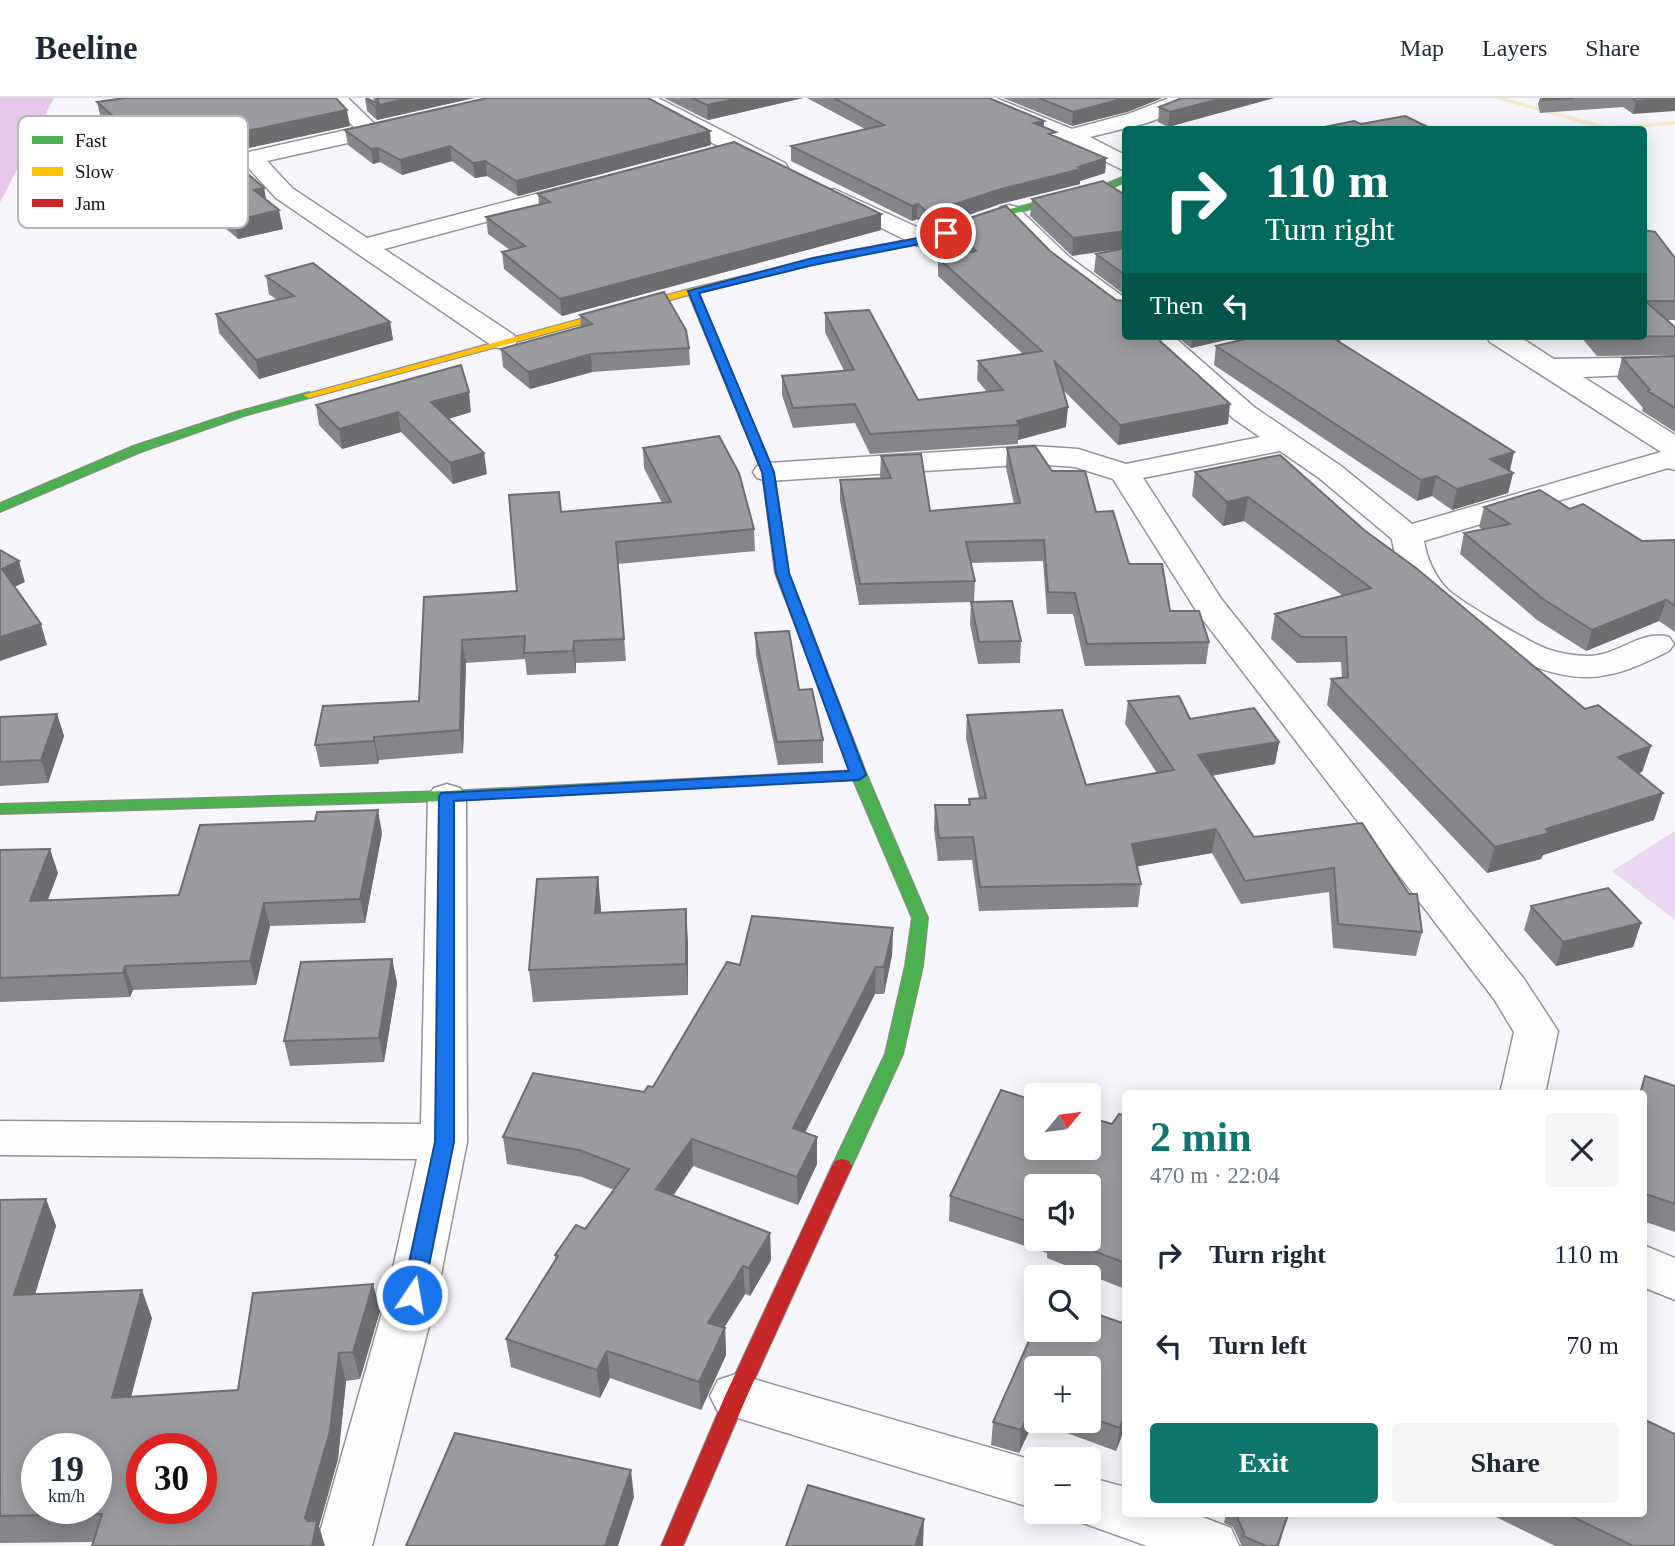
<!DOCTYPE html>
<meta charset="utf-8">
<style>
:root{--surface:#fff;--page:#f6f6f7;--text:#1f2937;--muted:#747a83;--line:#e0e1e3;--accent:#0f766e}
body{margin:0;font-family:Georgia,serif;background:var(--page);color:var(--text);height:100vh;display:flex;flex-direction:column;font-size:26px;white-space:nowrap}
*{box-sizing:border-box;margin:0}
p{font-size:23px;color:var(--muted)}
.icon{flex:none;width:38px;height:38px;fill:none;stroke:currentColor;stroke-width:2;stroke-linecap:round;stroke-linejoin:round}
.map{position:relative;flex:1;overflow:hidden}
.side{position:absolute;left:1122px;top:992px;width:525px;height:427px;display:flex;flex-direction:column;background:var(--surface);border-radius:7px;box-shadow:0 4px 18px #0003}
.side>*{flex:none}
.guide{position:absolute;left:1122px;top:28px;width:525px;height:214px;border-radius:7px;box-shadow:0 4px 18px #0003;background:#00695c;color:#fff;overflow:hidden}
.needle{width:46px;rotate:61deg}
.tools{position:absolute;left:1024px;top:985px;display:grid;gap:14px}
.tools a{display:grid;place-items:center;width:77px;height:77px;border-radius:7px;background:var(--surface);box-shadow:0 4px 18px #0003;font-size:35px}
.speed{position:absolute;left:21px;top:1335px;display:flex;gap:14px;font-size:35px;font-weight:700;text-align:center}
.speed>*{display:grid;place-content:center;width:91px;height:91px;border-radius:50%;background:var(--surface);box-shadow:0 4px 18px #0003;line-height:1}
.speed small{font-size:18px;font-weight:400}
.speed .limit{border:10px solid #d22;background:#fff;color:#111}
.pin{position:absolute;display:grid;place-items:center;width:60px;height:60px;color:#fff;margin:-30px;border:4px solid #fff;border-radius:50%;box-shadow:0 2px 7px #0007}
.me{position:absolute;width:77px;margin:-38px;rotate:12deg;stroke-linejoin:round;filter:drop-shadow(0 0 5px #0008)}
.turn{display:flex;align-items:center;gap:24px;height:147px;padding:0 28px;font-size:32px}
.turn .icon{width:91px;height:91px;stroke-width:2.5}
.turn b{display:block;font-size:49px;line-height:60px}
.then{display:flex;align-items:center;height:66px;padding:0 28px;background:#0003;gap:14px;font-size:26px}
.round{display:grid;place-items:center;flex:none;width:74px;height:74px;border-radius:7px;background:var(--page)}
.headline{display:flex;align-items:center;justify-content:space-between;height:119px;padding:0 28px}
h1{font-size:42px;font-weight:700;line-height:52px;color:var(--accent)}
.action{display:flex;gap:14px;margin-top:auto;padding:14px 28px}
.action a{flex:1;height:80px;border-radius:7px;background:var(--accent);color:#fff;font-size:28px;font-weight:700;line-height:80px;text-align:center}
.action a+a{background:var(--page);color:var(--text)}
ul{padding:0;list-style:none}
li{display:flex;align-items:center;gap:21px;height:91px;padding:0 28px}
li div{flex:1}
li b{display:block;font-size:26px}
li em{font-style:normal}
header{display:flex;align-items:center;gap:42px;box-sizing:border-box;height:98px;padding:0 35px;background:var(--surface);border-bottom:2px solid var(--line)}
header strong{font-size:33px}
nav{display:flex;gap:38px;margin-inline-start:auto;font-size:24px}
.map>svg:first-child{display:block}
.green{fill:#ebd7f1}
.forest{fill:#e3c6e9}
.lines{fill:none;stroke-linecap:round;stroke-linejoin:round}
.stream{fill:#f5eace;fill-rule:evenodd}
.street-casing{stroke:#949496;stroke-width:3}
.fast-casing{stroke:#8b8a8d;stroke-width:2}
.slow-casing{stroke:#8b8a8d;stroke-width:2}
.jam-casing{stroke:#8b8a8d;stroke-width:2}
.street{fill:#fefeff;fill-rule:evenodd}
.fast{fill:#4caf50;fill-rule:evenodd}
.slow{fill:#ffc107;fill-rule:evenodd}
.jam{fill:#c62828;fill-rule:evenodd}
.wall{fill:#86868a;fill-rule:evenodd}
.shaded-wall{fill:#6d6d70}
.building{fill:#9c9ca0;stroke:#6d6d70;stroke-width:2;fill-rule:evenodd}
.route{fill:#1a73e8;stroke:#114b97;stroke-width:2}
.key{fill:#fff;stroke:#b7b7b7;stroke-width:2}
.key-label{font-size:19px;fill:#101010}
</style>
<header>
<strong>Beeline</strong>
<nav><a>Map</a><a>Layers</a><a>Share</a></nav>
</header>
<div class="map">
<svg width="1675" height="1448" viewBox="0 0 1675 1448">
<rect width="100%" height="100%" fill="#f7f6fc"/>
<!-- green -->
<path class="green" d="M1675,733V822L1612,773Z"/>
<!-- forest -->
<path class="forest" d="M0,0H54L0,104Z"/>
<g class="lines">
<!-- stream -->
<path class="stream" d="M1494,0H1505L1607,28L1675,23V27L1605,32Z"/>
<!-- street casing -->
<g class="street-casing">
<path id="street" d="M325,0H348L382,33L379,38L267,63L292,90L367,140L590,82L598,84L602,89L598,94L384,151L514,237L517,243L514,249L504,251L494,249L276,100L244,65L241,60L244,55L355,30Z
M631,0H658L785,65L788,70L785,75H769L635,4Z
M967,0H996L1072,31L1131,15L1169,0H1185L1188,5L1185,10L1147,25L1090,39L1125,57V73L1067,45L971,4Z
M834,91L934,137L937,142L934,147L925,149L916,147L826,103L822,98L826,93Z
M1009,107L1017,109L1069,159L1125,200V220L1116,218L1050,169L997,114L1001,109Z
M1144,238H1173L1254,309L1341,368L1412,426L1661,354L1490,244L1486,238H1518L1554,261L1675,259V275L1583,279L1675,337V372L1668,370L1424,443C1427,461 1434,477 1447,491C1461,504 1531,546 1550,552C1560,555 1576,558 1587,558C1617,559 1640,531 1669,539L1674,546L1669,553C1642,566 1619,578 1589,579C1540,581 1462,538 1426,506C1408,490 1395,464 1392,441L1319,380L1280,353L1143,380L1222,502L1524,881L1558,933L1545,996H1500L1514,934L1494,901L1197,514L1113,381L1075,369L1033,366L768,383L757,380L753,374L757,368L768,365L1033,348L1078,351L1126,366L1260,339L1234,321Z
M447,686L460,690L466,698L467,1044L437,1197L372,1448H316L387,1197L417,1061L0,1057V1023L421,1026L428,698L434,690Z
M1643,1147L1675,1160V1202L1643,1189Z
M736,1276L1036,1363V1411L718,1314L710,1298L718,1282Z
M1088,1379L1125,1389V1416H1195L1231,1430L1239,1448H1147L1069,1420L1066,1414H1088Z"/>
</g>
<!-- fast casing -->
<g class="fast-casing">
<path id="fast" d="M1125,78V84L1109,91L1012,116L929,144L837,161L832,158L837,155L923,139L1006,112L1103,87Z
M309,294L315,297L313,299L244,318L141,354L0,414V405L133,348L236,314Z
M811,546L818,550L867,677L928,820L923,868L903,956L852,1068L849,1073L842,1075L835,1073L832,1068L885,956L905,868L912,820L851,677L804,550Z
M666,682L671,684L674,687L671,690L447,703L0,716V706L447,693Z"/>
</g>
<!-- slow casing -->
<g class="slow-casing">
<path id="slow" d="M837,155L842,158L841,160L699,195L774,374L789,475L818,550L816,553L811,554L804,550L775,475L762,374L689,197L313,299L309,300L303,297L689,191Z"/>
</g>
<!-- jam casing -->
<g class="jam-casing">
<path id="jam" d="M859,672L864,674L867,677L864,680L666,692L658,687L666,682Z
M842,1061L849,1063L852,1068L747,1298L683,1448H661L725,1298L832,1068L835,1063Z"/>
</g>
<!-- street -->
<use href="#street" class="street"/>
<!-- fast -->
<use href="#fast" class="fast"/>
<!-- slow -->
<use href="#slow" class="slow"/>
<!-- jam -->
<use href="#jam" class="jam"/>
</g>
<!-- wall -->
<path class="wall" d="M365,0L375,4L373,0H474L377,22L367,13Z
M664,0H803L708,22Z
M807,0H989L1043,29L1055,39L1106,60L1105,75L1080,83V86L1000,106L928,131L917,121L912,123L791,63V48L865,31Z
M1003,0H1162L1130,13L1072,28Z
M1182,0H1274L1168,29L1158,24L1159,9Z
M1540,0H1675L1633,16L1623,9L1540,15L1538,6Z
M97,4L350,28L225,55L264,90L266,101L283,131L238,141L212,119L193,123L159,92L155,75L160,74L101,21Z
M345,32L711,47L518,98L487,78L475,80L452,63L402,77L380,64L373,66L348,47Z
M538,96L881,116V132L562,218L504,171L502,154L510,152L488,136L486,119L539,107Z
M1125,97L1072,158L1030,118L1032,101Z
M946,128L1050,153L1162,245L1228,326L1118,347L1063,292L1066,329L1018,342V346L870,356L855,325L793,330L782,297V278L844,273L825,234V215L918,302L987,294L977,282L978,263L1023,256L938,178V160L958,156L946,146Z
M1643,132L1675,160V222H1667L1675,229V257L1597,258L1580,238H1643Z
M1125,150V197L1094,174L1096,156Z
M266,178L390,224L393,242L259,281L219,235L216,216L277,202L269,196Z
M580,217L689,250L690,267L592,274L530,291L503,269L501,251L581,229Z
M1176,238H1243L1191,250Z
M1258,238H1343L1339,244L1514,354L1510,373L1513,375L1508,395L1452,412L1432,398L1417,403L1214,267L1216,248Z
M1675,258V334L1642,313L1643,310L1617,280L1622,260Z
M316,307L471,314L448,321L487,376L453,386L401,334L342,351L319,327Z
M643,350L754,431L755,453L618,466L626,563L576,565V575L527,577L525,561L466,565L463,655L379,662L378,666L320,669L315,647L419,603L424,499L517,493L561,414L662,405L644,370Z
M1007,350L1052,373L1096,414L1129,466L1170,513L1209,544L1206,566L1085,568L1073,516H1047L1043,463L971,465L975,483L974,504L1021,543L1020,565L978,566L970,526L971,504L859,507L840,402V382L881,381L880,378L881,358L930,413L1014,406L1006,370Z
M1195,374L1364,432L1585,611L1651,648L1642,674L1638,675L1654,722L1543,757L1541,761L1487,775L1327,607L1331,581L1342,580L1341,564L1297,565L1271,541L1275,516L1343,498L1244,423L1223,428L1192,398Z
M1484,409L1570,411L1642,443L1675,442V534L1659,523L1586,553L1537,522L1460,456L1464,435L1482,431L1479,429Z
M755,535L799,592L823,642V665L778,667L756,557Z
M1128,603L1279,644L1275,666L1212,678L1254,739L1362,725L1422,834L1416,858L1333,850L1329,794L1241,806L1212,755L1137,768L1141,786L1138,809L979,813L972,762L938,763L934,731L935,707H969V701L979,700L966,640L967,617L1086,687L1157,675L1125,626Z
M57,616L64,638L48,685L0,688V619Z
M382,735L365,825L270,828L256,887L133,892L130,899L0,904V752L58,775L48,802L179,797Z
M1531,808L1641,825L1633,849L1556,868L1524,832Z
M601,810V815L688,843V897L533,904L529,872Z
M893,830L892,857L884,896H875L805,1035L817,1039V1066L798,1107L693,1068L673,1098L770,1135L771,1162L750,1198L745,1196L724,1230H725L726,1257L701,1312L610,1280L600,1300L511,1269L506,1241L555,1163V1157L585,1131L614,1092L582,1079L507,1066L503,1039L644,994L653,989L740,867Z
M392,861L397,885L384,964L290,968L284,943Z
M1645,978L1675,988V1134L1643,1123V996H1639Z
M1125,1018V1191L1047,1160V1155L949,1123L950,1098L1112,1026ZM1036,1088L1088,1141H1036Z
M46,1101L56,1128L35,1196L152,1220L131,1299L238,1292L373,1186L380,1213L360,1281L346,1283L338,1361L319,1428L93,1444L0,1445V1102Z
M1088,1213L1125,1226V1329L1116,1353L1034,1323L1019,1355L991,1347L993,1324L1036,1227V1232H1088ZM1036,1270H1088V1323H1036Z
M1226,1416H1286L1288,1417L1279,1448H1240L1241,1446L1233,1429L1224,1425Z
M1493,1416H1643L1674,1448H1555L1492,1417Z"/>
<!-- shaded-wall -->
<path class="shaded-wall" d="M409,0H474L377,22L375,8Z
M740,0H803L708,22L707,7Z
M1125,0H1162L1130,13L1072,28L1073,14Z
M1223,0H1274L1168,29L1170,14Z
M1675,0V13L1633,16L1636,3Z
M347,12L350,28L212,58L208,41Z
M1044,23L1043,38L1034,25Z
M710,33L711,47L518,98L516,83Z
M450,48L452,63L402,77L400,62Z
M378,50L380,64L373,66L371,51Z
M1106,60L1105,75L1080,83V86L1000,106L928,131V115L1001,91Z
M485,63L487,78L475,80L473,65Z
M264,90L267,107L254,92Z
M209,101L212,119L193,123L189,105Z
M918,106L917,121L912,123V108Z
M279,112L283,131L238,141L234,123Z
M881,116V132L562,218L560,201Z
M1125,133V150L1072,158L1073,140Z
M390,224L393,242L259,281L256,262Z
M1192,238H1243L1191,250Z
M1334,238H1343L1329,259L1333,240Z
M591,256L592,274L530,291L528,274Z
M469,294L471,314L434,325L431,304Z
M1230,306L1228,326L1118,347L1120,327Z
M1068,309L1066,329L1018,342L1019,327L1017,323Z
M398,314L401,334L342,351L339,331Z
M1514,354L1509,374L1490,361Z
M484,355L487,376L453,386L450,365Z
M1513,375L1508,395L1452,412L1457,391Z
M1436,378L1432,398L1417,403L1421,382Z
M1248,399L1244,423L1223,428L1227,404Z
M19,463L25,484L8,492L2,471Z
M1666,502L1659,523L1586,553L1592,532Z
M41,526L47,547L0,563V539Z
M462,542L466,565L463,655L460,632Z
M574,543L576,565V575L573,553Z
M57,616L64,638L48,685L41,662Z
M374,639L379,662L378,666L374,643Z
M1279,644L1275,666L1195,680L1198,657Z
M1651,648L1642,674L1610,685L1618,659Z
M1663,695L1654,722L1543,757L1541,761L1487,775L1495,749L1546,731Z
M378,712L382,735L365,825L360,801Z
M1216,731L1212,755L1129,770L1132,746Z
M50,751L58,775L38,826L30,803Z
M598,779L601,810L599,846L595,815Z
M264,805L270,828L256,887L250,863Z
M686,811L688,843V897L686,866Z
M1641,825L1633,849L1556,868L1563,844Z
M893,830L892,857L884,896V869Z
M392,861L397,885L384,964L379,940Z
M125,868L133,892L130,899L123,875Z
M876,869L875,896L793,1058V1030Z
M817,1039V1066L798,1107L797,1079Z
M692,1041L693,1068L659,1119L656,1091Z
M46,1101L56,1128L26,1225L14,1197Z
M770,1135L771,1162L750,1198L749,1170Z
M743,1168L745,1196L710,1252L708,1225Z
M373,1186L380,1213L360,1281L353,1254Z
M142,1192L152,1220L123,1328L112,1300Z
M725,1230L726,1257L701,1312L699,1284Z
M607,1253L610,1280L600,1300L597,1272Z
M339,1255L346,1283L338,1361L319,1428L325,1448H312L305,1420Z
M1036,1300L1034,1323L1019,1355L1021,1332Z
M1125,1316V1329L1116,1353L1120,1330Z
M631,1372L634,1399L618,1448H605Z
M924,1421L923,1448H915Z"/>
<!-- building -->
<path class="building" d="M125,0H336L347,12L208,41L264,90L254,92L279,112L234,123L209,101L189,105L155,75L173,71L97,4Z
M366,0L379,6L377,0H409L375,8Z
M487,0H648L710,33L516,83L485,63L473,65L450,48L400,62L378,50L371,51L345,32Z
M692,0H740L707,7Z
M834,0H989L1044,23L1034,25L1056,34L1049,36L1106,60L1078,69L1081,71L1001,91L928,115L918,106L912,108L791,48L884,27Z
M1039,0H1125L1073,14Z
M1182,0H1223L1170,14L1159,9Z
M1543,0H1574L1543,2Z
M1632,0H1670L1636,3Z
M1405,18L1434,32H1309L1354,23L1361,26Z
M734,44L881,116L560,201L502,154L525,148L486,119L550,104L538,96Z
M1103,83L1125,97V133L1073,140L1032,101Z
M1006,108L1050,153L1116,202L1125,203V238H1160L1162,240L1160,243L1230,306L1120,327L1055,264L1068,309L1017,323L1019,327L870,336L855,306L793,310L782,278L854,272L825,215L869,212L918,302L1003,292L978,263L1042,253L938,160L976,153L946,128Z
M1643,132L1655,134L1675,160V203H1645L1675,229V238L1602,239L1601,238H1643Z
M1125,150V177L1096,156Z
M313,165L390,224L256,262L216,216L294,198L266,178Z
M664,194L686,232L689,250L591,256L528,274L501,251L592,226L580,217Z
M1258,238H1334L1333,240L1514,354L1490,361L1513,375L1457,391L1436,378L1421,382L1216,248Z
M1675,258V310L1648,293L1650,292L1622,260Z
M461,267L469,294L431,304L484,355L450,365L398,314L339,331L316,307Z
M719,338L739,375L754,431L616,444L624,541L574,543L573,553L524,555L525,538L462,542L460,632L374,639V643L315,647L323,608L419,603L424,499L517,493L509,397L559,394L561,414L671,404L643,350Z
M1035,348L1052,373H1085L1096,414L1113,413L1129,466H1162L1170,513H1199L1209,544L1087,546L1075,495L1048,494L1044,442L966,444L975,483L860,486L840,382L891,380L881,358L921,356L930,413L1020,405L1007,350Z
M1280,357L1364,432L1416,470L1585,611L1598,607L1651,648L1618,659L1663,695L1546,731L1549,735L1495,749L1331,581L1348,579L1346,539H1301L1275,516L1371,490L1248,399L1227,404L1195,374Z
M1540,392L1570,411L1583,406L1642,443L1675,442V508L1666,502L1592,532L1543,501L1464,435L1510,426L1484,409Z
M0,452L19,463L2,471L41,526L0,539Z
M1012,503L1021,543L979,544L971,504Z
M789,533L799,592L812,591L823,642L777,644L755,535Z
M1179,598L1190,621L1254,610L1279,644L1198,657L1254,739L1362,725L1409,796H1417L1422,834L1338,826L1334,770L1245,783L1216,731L1132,746L1141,786L980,789L973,739L939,740L935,707H970L969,701L986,700L967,617L1062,612L1086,687L1174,672L1128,603Z
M57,616L41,662L0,664V619Z
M378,712L360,801L264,805L250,863L125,868L123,875L0,880V752L50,751L30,803L179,797L200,727L315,723L317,714Z
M598,779L595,815L686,811V866L529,872L537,781Z
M1608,790L1641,825L1563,844L1531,808Z
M752,818L893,830L884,869H876L793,1030L817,1039L797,1079L692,1041L656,1091L770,1135L749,1170L743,1168L708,1225L725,1230L699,1284L607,1253L597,1272L506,1241L558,1158L555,1157L576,1127L585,1131L629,1071L579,1052L503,1039L533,975L644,994L648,988L653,989L727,864L740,867Z
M392,861L379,940L284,943L301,864Z
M1645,978L1675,988V1106L1643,1095V996H1640Z
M1001,992L1036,1003V1050H1088V1019L1112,1026L1119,1016L1125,1018V1165L1063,1141H1088V1088H1036V1126L950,1098Z
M46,1101L14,1197L142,1192L112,1300L238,1292L253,1195L373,1186L353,1254L339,1255L330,1333L305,1420L308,1423H317L312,1448H92L102,1416L0,1418V1102ZM37,1351H96V1410H37ZM142,1351H201V1410H142Z
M1088,1213L1125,1226V1316L1120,1330L1088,1319V1270H1036V1300L1021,1332L993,1324L1036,1227V1232H1088Z
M1643,1321L1675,1336V1444L1674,1448H1633L1567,1416H1643Z
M455,1335L631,1372L605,1448H406Z
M808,1387L924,1421L915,1448H786Z
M1234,1416H1286L1288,1417L1277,1448H1266L1243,1438L1244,1435L1236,1417Z"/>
<!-- route -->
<path class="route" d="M946,132L951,135L949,137L925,145L813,167L699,195L774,374L789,475L866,677L859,682L454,703V1044L423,1197L420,1203L412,1206L405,1203L402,1197L435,1044L439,698L441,695L849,673L776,475L762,374L688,193L813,160L923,139Z"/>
<!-- legend -->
<rect x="18" y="18" width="230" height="112" rx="10" class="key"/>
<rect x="32" y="38" width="31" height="8" fill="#4caf50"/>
<rect x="32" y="69" width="31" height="9" fill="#ffc107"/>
<rect x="32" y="101" width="31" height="8" fill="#c62828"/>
<g class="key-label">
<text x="75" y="49">Fast</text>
<text x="75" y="80">Slow</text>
<text x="75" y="112">Jam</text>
</g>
</svg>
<div class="tools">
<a><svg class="needle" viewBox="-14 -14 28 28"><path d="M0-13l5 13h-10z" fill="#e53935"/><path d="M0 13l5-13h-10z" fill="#747a83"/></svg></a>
<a><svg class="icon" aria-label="sound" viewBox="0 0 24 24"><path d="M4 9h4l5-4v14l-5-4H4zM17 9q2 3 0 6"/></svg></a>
<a><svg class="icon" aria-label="search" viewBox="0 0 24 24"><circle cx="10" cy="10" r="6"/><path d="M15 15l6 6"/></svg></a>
<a>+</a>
<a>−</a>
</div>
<div class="speed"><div>19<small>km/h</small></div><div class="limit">30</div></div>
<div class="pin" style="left:946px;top:135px;background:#d93025"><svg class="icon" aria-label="arrive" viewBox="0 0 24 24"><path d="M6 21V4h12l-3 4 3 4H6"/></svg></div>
<svg class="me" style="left:412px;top:1197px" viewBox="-20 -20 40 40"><circle r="17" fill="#1a73e8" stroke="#fff" stroke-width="3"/><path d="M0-11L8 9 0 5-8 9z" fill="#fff"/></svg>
<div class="guide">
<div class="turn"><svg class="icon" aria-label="right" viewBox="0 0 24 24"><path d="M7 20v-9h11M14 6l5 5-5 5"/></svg><div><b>110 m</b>Turn right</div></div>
<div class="then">Then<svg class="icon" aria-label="left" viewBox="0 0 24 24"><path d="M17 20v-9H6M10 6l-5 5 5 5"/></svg></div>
</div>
<section class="side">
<div class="headline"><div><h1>2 min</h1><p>470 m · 22:04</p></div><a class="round"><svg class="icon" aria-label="close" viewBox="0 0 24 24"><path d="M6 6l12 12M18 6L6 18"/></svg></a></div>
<ul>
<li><svg class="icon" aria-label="right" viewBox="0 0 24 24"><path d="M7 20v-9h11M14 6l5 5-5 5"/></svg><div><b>Turn right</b></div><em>110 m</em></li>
<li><svg class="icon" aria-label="left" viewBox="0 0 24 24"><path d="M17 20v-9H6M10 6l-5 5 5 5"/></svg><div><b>Turn left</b></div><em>70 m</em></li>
</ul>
<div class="action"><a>Exit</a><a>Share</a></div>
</section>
</div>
